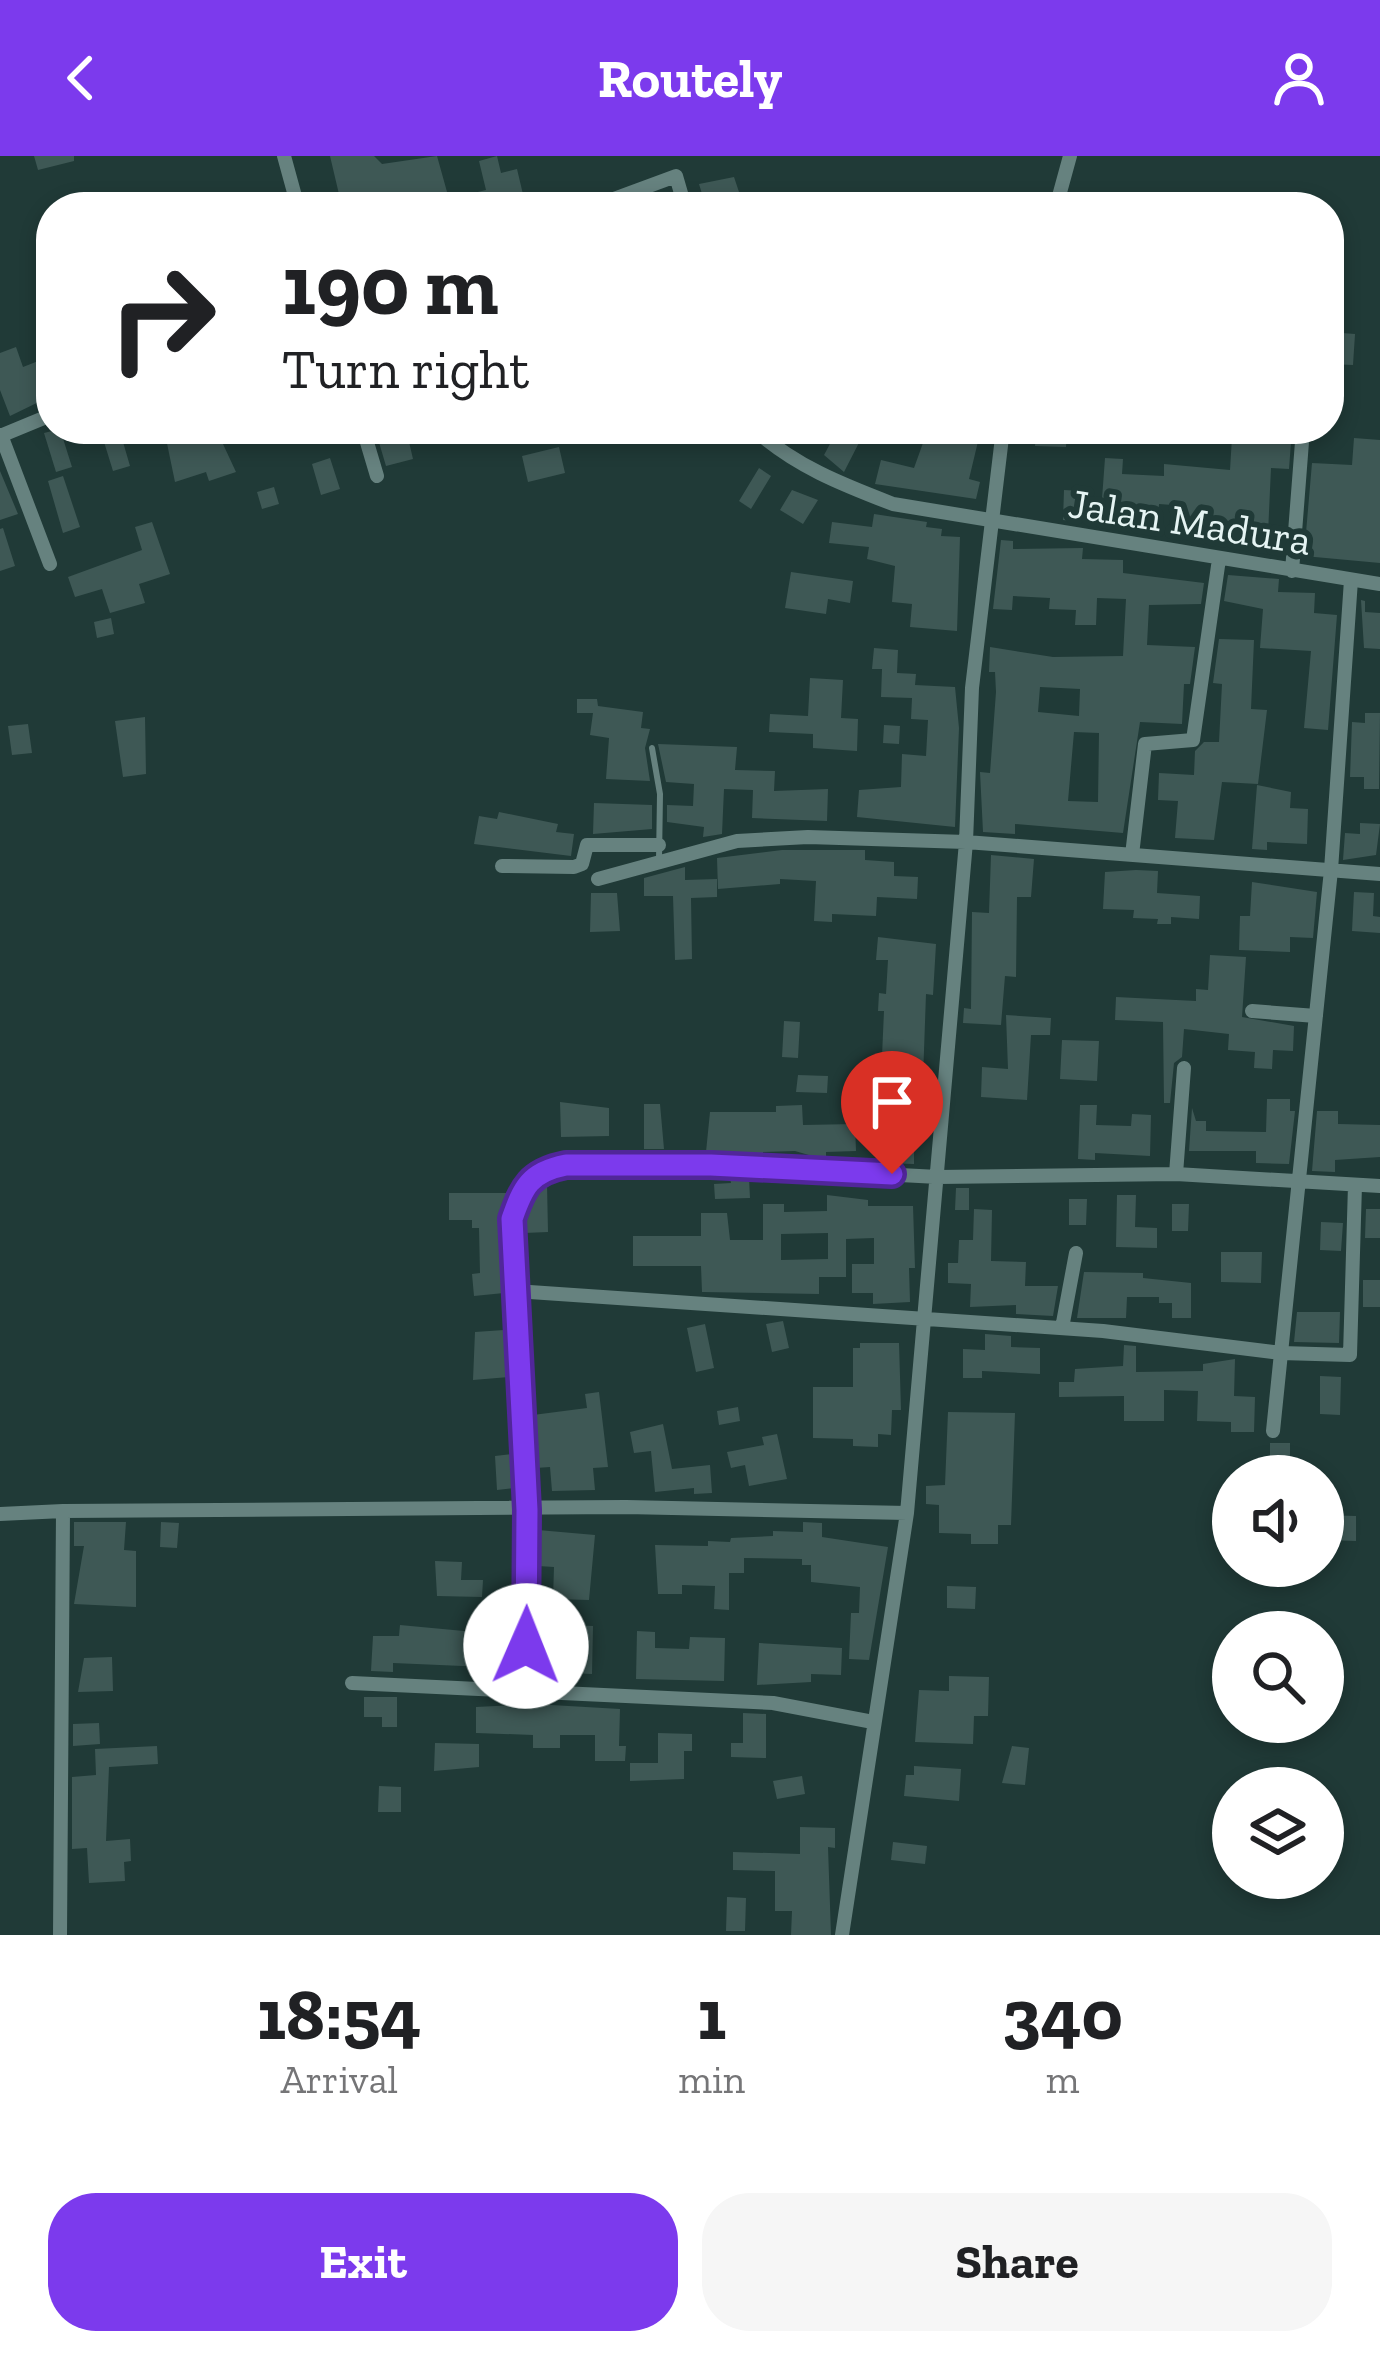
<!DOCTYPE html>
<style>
:root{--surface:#fff;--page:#f6f6f6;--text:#202124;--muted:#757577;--accent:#7c3aed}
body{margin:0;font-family:"Zilla Slab",serif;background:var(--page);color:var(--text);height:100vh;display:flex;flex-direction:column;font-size:45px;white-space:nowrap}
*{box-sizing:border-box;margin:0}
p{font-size:39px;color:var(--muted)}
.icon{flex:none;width:66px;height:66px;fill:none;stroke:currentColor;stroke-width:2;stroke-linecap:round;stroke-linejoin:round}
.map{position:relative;height:1779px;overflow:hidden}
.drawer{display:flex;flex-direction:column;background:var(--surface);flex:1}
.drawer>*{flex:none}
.hud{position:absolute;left:36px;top:36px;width:1308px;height:252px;border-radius:48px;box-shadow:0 6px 18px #0003;background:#fff;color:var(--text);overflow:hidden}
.buttons{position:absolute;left:1212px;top:1299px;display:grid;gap:24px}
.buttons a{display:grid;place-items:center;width:132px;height:132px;border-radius:50%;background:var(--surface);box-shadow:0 6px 18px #0003;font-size:60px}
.pin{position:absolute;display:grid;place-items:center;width:102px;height:102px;color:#fff;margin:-123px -51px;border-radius:50% 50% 50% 0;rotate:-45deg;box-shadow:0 0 12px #0007}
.pin .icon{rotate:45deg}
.me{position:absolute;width:132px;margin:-66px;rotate:1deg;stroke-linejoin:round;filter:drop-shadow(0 0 9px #0008)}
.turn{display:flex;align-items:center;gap:42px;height:252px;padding:0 48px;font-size:54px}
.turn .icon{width:156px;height:156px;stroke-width:2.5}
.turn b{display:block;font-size:84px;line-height:102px}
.eta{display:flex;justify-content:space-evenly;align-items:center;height:204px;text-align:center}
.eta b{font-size:72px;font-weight:700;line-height:84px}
.cta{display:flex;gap:24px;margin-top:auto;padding:24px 48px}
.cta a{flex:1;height:138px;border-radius:48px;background:var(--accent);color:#fff;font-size:48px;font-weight:700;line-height:138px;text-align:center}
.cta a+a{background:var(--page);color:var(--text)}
header{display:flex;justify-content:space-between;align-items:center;height:156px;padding:0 48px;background:var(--accent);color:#fff;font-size:54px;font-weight:700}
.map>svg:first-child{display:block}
.building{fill:#3e5855;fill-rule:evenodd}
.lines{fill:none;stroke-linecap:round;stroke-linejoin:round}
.service{stroke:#66827f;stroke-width:6}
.minor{stroke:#66827f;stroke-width:14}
.route-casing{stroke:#51269a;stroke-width:30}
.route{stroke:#7c3aed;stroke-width:21}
.labels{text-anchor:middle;stroke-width:12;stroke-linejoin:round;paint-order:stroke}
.street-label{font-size:42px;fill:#e5f4f3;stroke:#203a37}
</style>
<header><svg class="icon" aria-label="back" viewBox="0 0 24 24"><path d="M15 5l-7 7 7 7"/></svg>Routely<svg class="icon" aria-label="person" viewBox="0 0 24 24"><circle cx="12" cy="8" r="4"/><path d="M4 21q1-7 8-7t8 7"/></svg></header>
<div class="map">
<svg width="1380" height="1779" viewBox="0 0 1380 1779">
<rect width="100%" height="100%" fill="#203a37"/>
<!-- building -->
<path class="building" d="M34,0H74V5L38,14Z
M330,0H374L382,8L437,0L449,43L486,34L479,5L497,0L501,17L517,13L526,51H342Z
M734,21L744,51H706L699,28Z
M1329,176L1355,178L1353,209L1329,208Z
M16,191L23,211L51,200V240L10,260L0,234V197Z
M60,273L72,311L56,316L44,277Z
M100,273H153V276L123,286L130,310L113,315Z
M164,273H216L236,316L209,325L206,316L175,326Z
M375,273H406L413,303L386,310Z
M838,273H866L844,316L824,299Z
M928,273H981L969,323L980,326L976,343L875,328L881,304L914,312Z
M1036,273H1067L1066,291L1035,290Z
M1270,273H1292L1289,313L1271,312L1268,378L1209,373L1208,382L1184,380L1186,350L1159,348L1158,367L1108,369L1109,343H1102L1105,302L1123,303L1122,318L1164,320V308L1230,314L1232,281L1270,282Z
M1354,282L1380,284V407L1304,400L1312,307L1352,309Z
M559,291L565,317L528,326L522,300Z
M330,302L340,333L321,339L312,308Z
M759,312L771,320L751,353L739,345Z
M0,315L18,358L0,364Z
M63,320L80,371L63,377L48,325Z
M274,331L279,348L262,353L257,336Z
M792,334L818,344L803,368L780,354Z
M1064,334L1081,335L1080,366L1063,364Z
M874,358L927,366L926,371L942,373L941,380L960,381L957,475L910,471L912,448L892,446L895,410L867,403L869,391L829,387L832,366L872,371Z
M152,366L170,418L139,428L145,447L110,457L102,433L75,441L68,421L142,394L135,371Z
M3,372L15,410L0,415V373Z
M1001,384L1013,385V393L1083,392L1082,403L1123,404V417L1204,427L1201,448L1149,449L1147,489L1195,491L1190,528H1184L1182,568L1140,566L1123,677L1015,668V678L983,676L980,616L990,617L996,536L995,516H989L990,491L1053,501L1123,500L1126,443L1097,442L1096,469H1075L1076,454L1049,453L1050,442L1013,440L1012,454L993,453ZM1040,531L1080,533L1079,560L1038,556ZM1074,576L1099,577L1098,646L1068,645Z
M791,416L853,425L850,447L828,443L826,458L785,452Z
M1228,419L1279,423L1278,436L1315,437L1314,457L1337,459L1328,574L1304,572L1311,495L1260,492L1263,453L1224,445Z
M1361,444L1365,445V456L1380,457V493L1364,492Z
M111,462L114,478L97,482L94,466Z
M1219,483L1254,484L1251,553L1267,554L1258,628L1222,626L1214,684L1175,682L1178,645L1158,644L1159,617L1194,619L1195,595L1204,586H1219L1222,528L1213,527Z
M874,492L898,494L897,517L916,518L915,529L955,531L959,572L955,671L857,661L859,634L901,631L902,598L926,600L928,564L911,563L912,542L881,541L882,513H872Z
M810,522L843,524L841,562L858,563L857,595L813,592V578L769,576L770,558L808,560Z
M577,543H597L598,550L643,556L641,572L650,573L645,592L650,625L606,623L609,582L590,579L593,557H577Z
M1365,557H1380L1379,633H1364V621H1350L1352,566L1365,567Z
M145,561L146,618L123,621L115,565Z
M28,568L32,597L12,599L8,570Z
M884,569L900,570L899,588L883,587Z
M658,588L737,591L735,614L775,615L774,635L828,633L827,665L752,662L753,634L724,633L722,678L703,681L704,671L667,666V649L693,650L694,628L666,626Z
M1257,629L1291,636L1290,652L1308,653L1307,688L1267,686V694L1252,693Z
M594,647L652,649V673L593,678Z
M499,656L558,668L556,676L574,678L571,700L474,688L479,660L497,663Z
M1360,667L1380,668L1376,699L1343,704L1345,677L1360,678Z
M782,694H865V704L894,706V720L918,721L917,743L877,741L876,760L832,758V766L814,765L816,725L780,723V728L718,733L717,702Z
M991,699L1034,703L1031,741H1017L1016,821L1005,820L1001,869L963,867L964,852L971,853L972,756L989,757Z
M685,711V724L717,723V741L691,742L692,803L675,804L673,740H644V722Z
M1136,714L1158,715L1157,737L1200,740L1199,763L1171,761V768H1157L1158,763L1133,762L1134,754L1103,753L1105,716Z
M1252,726L1317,736L1313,782L1290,781V796L1239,794L1240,760H1250Z
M1354,736L1374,737L1373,760L1380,761V777L1352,775Z
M591,737H617L620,775L590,776Z
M878,781L936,788L933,839L926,838L923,923L887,921L888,900H882L884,855H878L879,837L886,838L888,804H876Z
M1210,799L1246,801L1242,861L1294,870L1293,895L1273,894L1272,913L1254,912L1255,896L1228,894L1229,878L1184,873L1182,901L1174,907L1170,947H1164L1163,866L1115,864L1116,841L1196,845V833L1208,834Z
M1006,859L1051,862L1050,879H1031L1027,944L981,941L982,911L1008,913Z
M784,865L800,866L798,902L782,901Z
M1062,884L1099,885L1097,925L1060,923Z
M798,919L828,920L827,937L796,936Z
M1267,943H1290V955H1295L1289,1008L1256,1007V995H1189L1192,952L1196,965H1206V975L1266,976Z
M560,946L609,952V980L561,981Z
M644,948H660L664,993H644Z
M802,949L803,969L855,968L856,995L826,996V1004L795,995L763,996V1000L706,996L710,956H776V950Z
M1080,949H1097L1096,969L1131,970L1132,958L1151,959L1150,1000L1095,997V1004L1078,1003Z
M1317,955H1338V968L1380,969V1001L1335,1004V1016L1312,1015Z
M914,989V1008L883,1007V990Z
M730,1022H749L750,1042L715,1043L714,1028L731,1027Z
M542,1028H547L548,1076L524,1077L523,1065Z
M956,1032H969V1054H955Z
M449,1037H512L501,1062L504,1137L474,1140L472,1118L480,1117L479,1072H472V1064H449Z
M827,1039L868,1044V1050H913L915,1112H909L910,1146L873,1148V1137H852V1108H874V1082L846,1083V1121H819V1138L702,1136L701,1110H633V1080H701V1057H727L730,1084H763V1048H784V1056L827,1055ZM828,1077V1103L781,1104V1078Z
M1117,1039H1136L1135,1071L1157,1072V1092L1116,1091Z
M1069,1043H1087L1086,1069H1069Z
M1172,1048H1189L1188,1075H1172Z
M974,1053L992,1054L991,1105L1026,1106L1025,1130H1058L1053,1160L1016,1158V1149L970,1151L971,1128L948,1127V1107H958L959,1084H973Z
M1366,1053H1380V1082H1365Z
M1321,1066L1343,1067L1341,1095L1320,1094Z
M1221,1096H1262L1261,1127L1221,1126Z
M1084,1116L1143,1117V1122L1191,1127V1162H1172V1147H1159V1141H1127L1126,1162H1077Z
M1363,1124H1380V1151H1363Z
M1297,1156H1340L1339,1187L1294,1186Z
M783,1165L789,1192L772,1196L766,1168Z
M705,1168L714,1212L696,1216L687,1172Z
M504,1174L509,1221L473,1224L475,1176Z
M985,1178L1011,1180V1191L1040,1192V1218L982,1215V1222H963V1193L985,1194Z
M860,1187H899L901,1254H892L891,1279L878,1278V1291L853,1290V1283L813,1282V1231H853V1192H860Z
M1124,1189L1136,1190V1216L1203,1215V1208L1235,1203L1234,1240L1255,1241L1254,1276H1231V1266L1197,1265L1198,1235L1164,1234V1265H1124V1240L1059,1241V1226H1074L1075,1213L1123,1210Z
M1320,1220L1341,1221L1340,1259L1320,1258Z
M599,1236L608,1311L593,1312L595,1334L552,1335L550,1311L536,1312L533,1259L587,1252L585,1238Z
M738,1251L740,1265L719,1269L717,1255Z
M948,1256L1015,1257L1011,1369H998V1388H971V1378L939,1377V1349L926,1348V1330L945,1329Z
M663,1268L672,1313L710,1309L712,1337L694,1338V1332L655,1336L651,1295L634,1297L630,1276Z
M777,1278L787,1323L749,1330L745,1309L731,1312L727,1296L764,1289L762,1281Z
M1270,1287H1290V1307H1304V1320H1270Z
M513,1298L514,1332L497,1334L495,1300Z
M1323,1359L1356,1360V1385L1323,1384Z
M74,1366H126L124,1394L136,1395V1451L74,1448L84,1390H74Z
M161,1366L179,1367L177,1392L160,1391Z
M803,1366L822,1367V1381L888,1391L869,1504L849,1503L851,1457H859L860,1431L811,1426V1409H802V1403L744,1402V1417H729V1454L714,1453L715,1430L682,1429V1438H658L655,1389L708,1390V1385L730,1386L731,1382L773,1380V1375L803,1376Z
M538,1374L595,1379L589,1444L553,1443L554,1411L538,1410Z
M435,1405L462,1406L461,1424H483L482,1441L437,1440Z
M947,1430L976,1431L975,1453L947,1452Z
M486,1458H515L509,1512L393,1507V1516L371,1515L373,1480H399L400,1469L485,1477Z
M571,1469L593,1470L592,1518L569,1517Z
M637,1475L655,1476V1492L689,1493L690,1481L725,1482L724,1525L636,1523Z
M759,1487L842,1492L841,1519L811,1518V1526L757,1529Z
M112,1501L113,1535L78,1536L84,1502Z
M949,1520L989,1521L988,1560H974L973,1588L915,1586L919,1534L949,1535Z
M364,1541H397V1571H382V1561H364Z
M534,1548L620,1553L619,1590H626L625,1605H595V1579H560V1592H533V1579L476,1577V1551Z
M743,1557L766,1558V1602L731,1601V1587H743Z
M99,1567L100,1588L73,1590V1568Z
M658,1577L692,1578V1595H684V1623L630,1625V1607H658Z
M435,1587L479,1588V1611L434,1615Z
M157,1590L158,1608L109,1611L106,1685L130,1683L131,1705L124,1706L125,1725L89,1727L87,1692L72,1693V1621L96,1619L95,1593Z
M1012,1590L1029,1592L1025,1629L1002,1627Z
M914,1610L961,1613L959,1645L904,1640L906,1619H914Z
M802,1620L805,1638L777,1643L773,1625Z
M379,1630L401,1631V1656H378Z
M800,1671L835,1672V1692L828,1691L831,1779H791L792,1755H775V1715L733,1714V1696L800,1698Z
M893,1686L927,1690L925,1708L891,1704Z
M727,1741L746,1742L745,1775H726Z"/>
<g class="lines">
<!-- service -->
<path class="service" d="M652,592L660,638L659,704"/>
<!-- minor -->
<path class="minor" d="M284,0L298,51
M592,51L676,20L685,51
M1056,51L1070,0
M363,273L377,320
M754,273C795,310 841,328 893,348L1380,428
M1,279L50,408
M0,280L51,259
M1292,415L1303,273
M1132,699L1145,588L1193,584L1219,403
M502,710L574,711L582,708L587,689H659
M598,723L737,685L808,681L966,686L1380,718
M1252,855L1316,860
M1176,1018L1184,912
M515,1135L1103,1175L1281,1197L1331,714L1351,424
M1062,1172L1076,1097
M1273,1275L1281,1197L1350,1199L1355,1029
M0,1358L63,1355
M352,1527L773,1547L873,1566
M525,1535L527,1354L512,1063L534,1019L565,1009H711L938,1021L1176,1018L1380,1030
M60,1779L63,1355L626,1351L907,1357
M842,1779L907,1357L966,686L972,532L1003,273"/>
</g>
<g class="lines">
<!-- route casing -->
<g class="route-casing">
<path id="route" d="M526,1490L527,1354L512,1063C523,1031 530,1016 566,1009H711L892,1018"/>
</g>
<!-- route -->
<use href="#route" class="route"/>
</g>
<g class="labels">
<!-- street labels -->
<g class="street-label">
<text transform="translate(1190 365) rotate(9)" y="15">Jalan Madura</text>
</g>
</g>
</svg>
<div class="buttons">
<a><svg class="icon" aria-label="sound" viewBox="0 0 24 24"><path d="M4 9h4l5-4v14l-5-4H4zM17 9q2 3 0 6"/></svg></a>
<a><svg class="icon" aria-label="search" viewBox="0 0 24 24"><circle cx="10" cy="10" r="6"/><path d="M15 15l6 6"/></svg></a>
<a><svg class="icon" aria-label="layers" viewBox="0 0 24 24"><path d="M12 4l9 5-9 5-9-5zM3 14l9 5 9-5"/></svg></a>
</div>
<div class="pin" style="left:892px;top:1018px;background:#d93025"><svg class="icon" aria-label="arrive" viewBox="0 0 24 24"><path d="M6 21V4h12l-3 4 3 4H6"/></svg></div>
<svg class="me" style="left:526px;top:1490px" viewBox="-20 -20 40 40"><circle r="19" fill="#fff"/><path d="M0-13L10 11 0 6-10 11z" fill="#7c3aed"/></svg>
<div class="hud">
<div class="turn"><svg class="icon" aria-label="right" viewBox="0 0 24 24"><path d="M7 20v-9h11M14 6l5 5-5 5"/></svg><div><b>190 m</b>Turn right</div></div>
</div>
</div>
<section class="drawer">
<div class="eta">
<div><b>18:54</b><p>Arrival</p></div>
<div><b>1</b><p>min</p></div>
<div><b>340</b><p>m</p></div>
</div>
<div class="cta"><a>Exit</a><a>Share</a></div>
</section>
